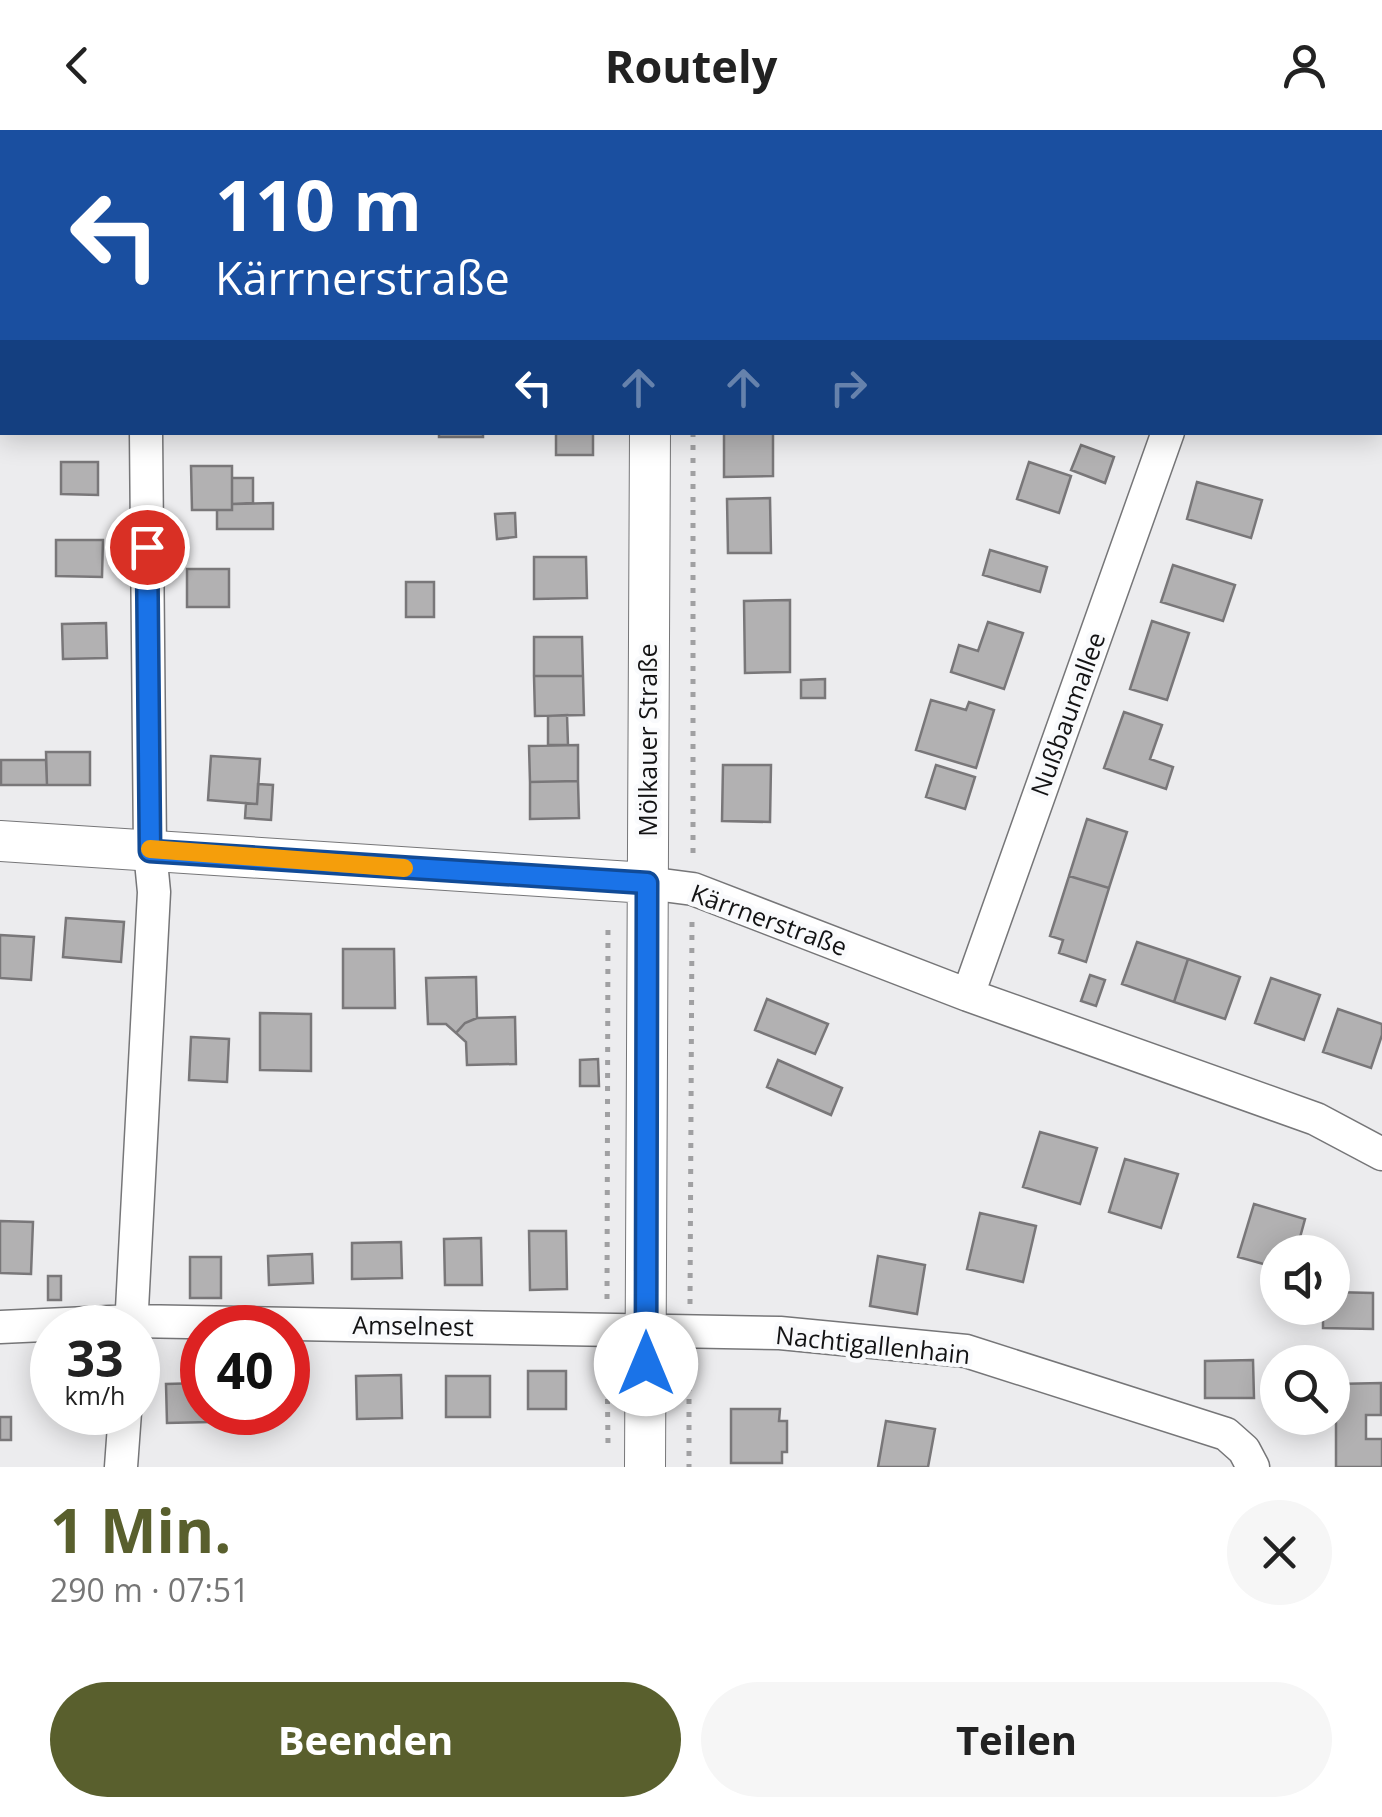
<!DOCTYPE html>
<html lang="de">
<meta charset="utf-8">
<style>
:root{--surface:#fff;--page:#f6f6f6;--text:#222;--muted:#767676;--accent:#595f2d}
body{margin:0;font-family:"Open Sans",sans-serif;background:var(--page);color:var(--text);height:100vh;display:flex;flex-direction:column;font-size:38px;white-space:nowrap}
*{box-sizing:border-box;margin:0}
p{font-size:32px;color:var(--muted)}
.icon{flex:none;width:55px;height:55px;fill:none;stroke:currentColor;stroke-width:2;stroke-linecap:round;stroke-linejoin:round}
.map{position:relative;height:1337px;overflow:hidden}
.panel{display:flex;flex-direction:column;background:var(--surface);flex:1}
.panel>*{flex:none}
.top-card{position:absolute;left:0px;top:0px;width:1382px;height:305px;box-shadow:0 5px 25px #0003;background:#1a4fa0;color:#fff;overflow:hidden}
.controls{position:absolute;left:1260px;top:1105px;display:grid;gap:20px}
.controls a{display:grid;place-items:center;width:90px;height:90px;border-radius:50%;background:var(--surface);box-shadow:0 5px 25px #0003;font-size:50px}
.speed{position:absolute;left:30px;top:1175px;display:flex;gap:20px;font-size:50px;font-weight:700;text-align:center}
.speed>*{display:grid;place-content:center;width:130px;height:130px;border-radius:50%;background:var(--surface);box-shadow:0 5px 25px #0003;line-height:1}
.speed small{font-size:25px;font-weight:400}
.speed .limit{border:15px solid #d22;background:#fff;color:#111}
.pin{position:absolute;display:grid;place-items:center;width:85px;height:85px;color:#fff;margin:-42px;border:5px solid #fff;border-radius:50%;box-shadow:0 2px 10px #0007}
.me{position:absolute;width:110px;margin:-55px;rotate:0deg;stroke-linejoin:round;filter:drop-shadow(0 0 8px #0008)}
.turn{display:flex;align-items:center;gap:35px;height:210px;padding:0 50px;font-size:45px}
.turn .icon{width:130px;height:130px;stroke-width:2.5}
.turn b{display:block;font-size:70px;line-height:85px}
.lanes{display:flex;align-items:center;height:95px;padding:0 50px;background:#0003;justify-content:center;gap:50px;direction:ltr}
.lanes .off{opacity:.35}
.round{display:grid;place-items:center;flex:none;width:105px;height:105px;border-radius:52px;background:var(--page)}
.summary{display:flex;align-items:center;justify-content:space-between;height:170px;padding:0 50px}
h1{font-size:60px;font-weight:700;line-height:75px;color:var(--accent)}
.cta{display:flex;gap:20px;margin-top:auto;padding:20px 50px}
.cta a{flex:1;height:115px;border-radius:60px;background:var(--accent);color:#fff;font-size:40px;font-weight:700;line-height:115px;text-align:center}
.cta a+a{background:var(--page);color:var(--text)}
header{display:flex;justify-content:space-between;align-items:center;height:130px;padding:0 50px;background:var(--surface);font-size:45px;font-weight:700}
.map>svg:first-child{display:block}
.building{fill:#b2b1b2;stroke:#797779;stroke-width:2.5}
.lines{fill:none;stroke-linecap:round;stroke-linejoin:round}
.minor-casing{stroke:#767678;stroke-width:35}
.tertiary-casing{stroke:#767678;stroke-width:42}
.path{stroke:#a0a0a2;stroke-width:5;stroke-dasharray:5 8;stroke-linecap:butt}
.minor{stroke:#fff;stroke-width:32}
.tertiary{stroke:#fff;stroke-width:40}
.route-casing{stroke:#114b97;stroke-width:25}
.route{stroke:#1a73e8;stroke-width:18}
.slow{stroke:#f59e0b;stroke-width:18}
.labels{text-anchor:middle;stroke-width:9;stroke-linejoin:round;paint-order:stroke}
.street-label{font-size:25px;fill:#131314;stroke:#f9fafc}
</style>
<header><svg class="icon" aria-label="back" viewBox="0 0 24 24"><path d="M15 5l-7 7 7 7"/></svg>Routely<svg class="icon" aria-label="person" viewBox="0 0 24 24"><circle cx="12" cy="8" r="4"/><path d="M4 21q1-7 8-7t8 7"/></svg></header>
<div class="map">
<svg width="1382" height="1337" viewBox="0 0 1382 1337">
<rect width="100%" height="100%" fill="#ececee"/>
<!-- building -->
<path class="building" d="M439,302H483V307H439Z
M556,302H593V325H556Z
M724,302H773V346L724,347Z
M1081,315L1114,327L1105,353L1071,340Z
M61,332H98V365L61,364Z
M1029,332L1071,346L1059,383L1017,369Z
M191,336H232V380H192Z
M232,348H253V373L232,374Z
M1197,352L1262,370L1251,408L1187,389Z
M770,368L771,423H728L727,369Z
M273,373V399H217V380H232V374Z
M515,383L516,407L497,409L495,384Z
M56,410H103L102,447L56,446Z
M990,420L1047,437L1040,462L983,445Z
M534,427H586L587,468L534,469Z
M1173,435L1235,455L1223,491L1161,472Z
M187,439H229V477H187Z
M406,452H434V487H406Z
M790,470V542L745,543L744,471Z
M1152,491L1189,503L1167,570L1130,559Z
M988,492L1023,503L1004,559L951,542L959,515L978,521Z
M106,493L107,528L63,529L62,494Z
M534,507H582L583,546H534Z
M534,546H583L584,585L535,586Z
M825,549V568H801V550Z
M931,570L966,580L969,572L994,580L976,638L916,620Z
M1124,582L1162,595L1150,629L1173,637L1166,659L1104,638Z
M567,585L568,615H548V586Z
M578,615V651L530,652L529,616Z
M46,622H90V655H47Z
M211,626L260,629L257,674L208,670Z
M1,630H46L47,655H1Z
M723,635H771L770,692L722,691Z
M936,635L975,647L965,679L926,667Z
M578,651L579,688L530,689V652Z
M258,654L273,655L271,690L245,688L246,673L257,674Z
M1087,689L1127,702L1109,758L1069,746Z
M1069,746L1109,758L1086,832L1059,823L1063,810L1050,806Z
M66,788L124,792L121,832L63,827Z
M0,805L34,807L31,850L0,848Z
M1137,812L1188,829L1174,872L1122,854Z
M343,819H394L395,878H343Z
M1188,829L1240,847L1225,889L1174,872Z
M1090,845L1105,850L1096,876L1081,871Z
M476,847L477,888L465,893L456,903L446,894H428L426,848Z
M1271,848L1320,865L1304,910L1255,893Z
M767,869L828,894L815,924L755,900Z
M1338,879L1382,894V905L1371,938L1323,922Z
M260,883L311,884V941L260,940Z
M515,887L516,934L467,935L466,912L456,903L465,893L477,888Z
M191,907L229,909L227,952L189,950Z
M598,929L599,956H580V930Z
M778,930L842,958L831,985L767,957Z
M1040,1002L1097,1018L1080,1074L1023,1057Z
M1125,1029L1178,1044L1161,1098L1109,1082Z
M1254,1074L1305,1089L1296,1122H1278V1138L1238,1127Z
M980,1083L1036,1096L1023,1152L967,1139Z
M0,1091L33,1092L31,1144L0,1143Z
M529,1101H566L567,1159L530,1160Z
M481,1108L482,1155H445L444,1109Z
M401,1112L402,1148L352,1149V1113Z
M312,1124L313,1153L269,1155L268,1126Z
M878,1126L925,1135L917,1184L870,1176Z
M190,1127H221V1168H190Z
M48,1146H61V1170H48Z
M1332,1162L1373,1163V1199L1323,1198V1178H1332Z
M1253,1230L1254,1268H1205V1231Z
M528,1241H566V1279H528Z
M401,1245L402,1288L357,1289L356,1246Z
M446,1246H490V1287H446Z
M202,1253V1282H210V1292L167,1293L166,1254Z
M1381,1253V1285H1366V1309H1382V1337H1336V1254Z
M731,1279H780L779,1291H787V1322H782V1333H731Z
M0,1287H11V1310H0Z
M886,1291L935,1299L928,1337H878Z"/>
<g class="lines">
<!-- minor casing -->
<g class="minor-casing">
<path id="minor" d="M1268,2L1269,0
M0,29L2,30
M647,753L693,759L968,865L1316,989L1382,1024
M968,865L1168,302
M0,1197L132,1191L780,1203L966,1221L1226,1304L1244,1320L1253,1337
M131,1198L154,762L150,721L146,302
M121,1337L125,1282"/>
</g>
<!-- tertiary casing -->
<g class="tertiary-casing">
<path id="tertiary" d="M634,0V2
M0,711L647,753
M645,1337L650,302"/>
</g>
<!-- path -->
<path class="path" d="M677,0V2
M693,302V729
M607,1169L608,792
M690,1174L692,790
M607,1230L608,1314
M689,1230V1337"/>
<!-- minor -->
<use href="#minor" class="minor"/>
<!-- tertiary -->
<use href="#tertiary" class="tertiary"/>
</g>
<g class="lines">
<!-- route casing -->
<g class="route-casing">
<path id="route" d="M147,417L150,721L647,753L646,1234"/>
</g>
<!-- route -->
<use href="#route" class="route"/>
<!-- slow -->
<path class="slow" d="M150,719L404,738"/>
</g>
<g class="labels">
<!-- street labels -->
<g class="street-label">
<text transform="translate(1068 584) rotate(-70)" y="9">Nußbaumallee</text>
<text transform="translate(648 610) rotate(-90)" y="9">Mölkauer Straße</text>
<text transform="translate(769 790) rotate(20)" y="9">Kärrnerstraße</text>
<text transform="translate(413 1196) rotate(1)" y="9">Amselnest</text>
<text transform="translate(873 1215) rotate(6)" y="9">Nachtigallenhain</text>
</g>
</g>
</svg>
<div class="controls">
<a><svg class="icon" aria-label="sound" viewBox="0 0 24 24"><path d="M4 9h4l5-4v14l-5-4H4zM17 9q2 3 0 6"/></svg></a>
<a><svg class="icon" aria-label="search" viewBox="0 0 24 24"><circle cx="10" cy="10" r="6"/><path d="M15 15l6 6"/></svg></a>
</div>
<div class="speed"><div>33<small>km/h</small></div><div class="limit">40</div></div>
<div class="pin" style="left:147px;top:417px;background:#d93025"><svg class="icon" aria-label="arrive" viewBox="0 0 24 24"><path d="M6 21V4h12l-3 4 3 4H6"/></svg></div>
<svg class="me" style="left:646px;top:1234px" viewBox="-20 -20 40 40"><circle r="19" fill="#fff"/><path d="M0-13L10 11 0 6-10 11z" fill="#1a73e8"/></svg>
<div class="top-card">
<div class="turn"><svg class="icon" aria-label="left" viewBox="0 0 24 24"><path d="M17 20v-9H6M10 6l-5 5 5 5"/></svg><div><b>110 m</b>Kärrnerstraße</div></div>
<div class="lanes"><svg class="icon" aria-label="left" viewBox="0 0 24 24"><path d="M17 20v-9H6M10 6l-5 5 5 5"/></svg><svg class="icon off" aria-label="ahead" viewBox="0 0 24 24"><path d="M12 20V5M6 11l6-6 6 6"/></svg><svg class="icon off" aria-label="ahead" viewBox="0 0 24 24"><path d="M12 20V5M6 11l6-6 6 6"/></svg><svg class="icon off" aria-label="right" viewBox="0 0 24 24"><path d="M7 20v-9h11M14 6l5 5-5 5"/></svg></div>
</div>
</div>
<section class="panel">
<div class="summary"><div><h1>1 Min.</h1><p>290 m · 07:51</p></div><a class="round"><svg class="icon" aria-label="close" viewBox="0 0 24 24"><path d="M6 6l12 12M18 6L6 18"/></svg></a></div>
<div class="cta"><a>Beenden</a><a>Teilen</a></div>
</section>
